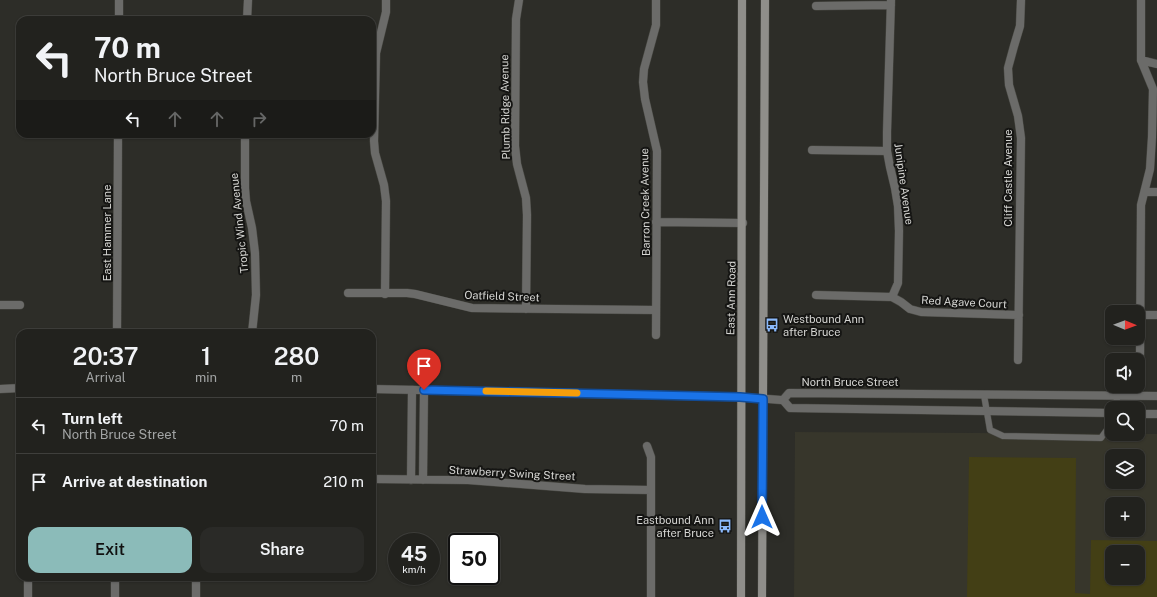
<!DOCTYPE html>
<meta charset="utf-8">
<style>
:root{--surface:#22221e;--page:#2a2a27;--text:#f1f3f6;--muted:#a2a4a4;--line:#3f3f3c;--accent:#8bbbb9}
body{margin:0;font-family:"Public Sans",sans-serif;background:var(--page);color:var(--text);height:100vh;display:flex;flex-direction:column;font-size:15px;white-space:nowrap}
*{box-sizing:border-box;margin:0}
p{font-size:13px;color:var(--muted)}
.icon{flex:none;width:22px;height:22px;fill:none;stroke:currentColor;stroke-width:2;stroke-linecap:round;stroke-linejoin:round}
.map{position:relative;flex:1;overflow:hidden}
.panel{position:absolute;left:16px;top:329px;width:360px;height:252px;display:flex;flex-direction:column;background:var(--surface);border-radius:12px;box-shadow:0 1px 3px #0004,0 0 0 1px var(--line)}
.panel>*{flex:none}
.hud{position:absolute;left:16px;top:16px;width:360px;height:122px;border-radius:12px;box-shadow:0 1px 3px #0004,0 0 0 1px var(--line);background:#22221e;color:var(--text);overflow:hidden}
.needle{width:26px;rotate:91deg}
.buttons{position:absolute;left:1105px;top:305px;display:grid;gap:8px}
.buttons a{display:grid;place-items:center;width:40px;height:40px;border-radius:8px;background:var(--surface);box-shadow:0 1px 3px #0004,0 0 0 1px var(--line);font-size:20px}
.speed{position:absolute;left:388px;top:533px;display:flex;gap:8px;font-size:20px;font-weight:700;text-align:center}
.speed>*{display:grid;place-content:center;width:52px;height:52px;border-radius:50%;background:var(--surface);box-shadow:0 1px 3px #0004,0 0 0 1px var(--line);line-height:1}
.speed small{font-size:10px;font-weight:400}
.speed .limit{border:2px solid #111;border-radius:6px;background:#fff;color:#111}
.pin{position:absolute;display:grid;place-items:center;width:34px;height:34px;color:#fff;margin:-41px -17px;border-radius:50% 50% 50% 0;rotate:-45deg;box-shadow:0 0 4px #0007}
.pin .icon{rotate:45deg}
.me{position:absolute;width:44px;margin:-22px;rotate:0deg;stroke-linejoin:round;filter:drop-shadow(0 0 3px #0008)}
.turn{display:flex;align-items:center;gap:14px;height:84px;padding:0 12px;font-size:18px}
.turn .icon{width:52px;height:52px;stroke-width:2.5}
.turn b{display:block;font-size:28px;line-height:34px}
.lanes{display:flex;align-items:center;height:38px;padding:0 12px;background:#0003;justify-content:center;gap:20px;direction:ltr}
.lanes .off{opacity:.35}
.eta{display:flex;justify-content:space-evenly;align-items:center;height:68px;text-align:center}
.eta b{font-size:24px;font-weight:600;line-height:28px}
.cta{display:flex;gap:8px;margin-top:auto;padding:8px 12px}
.cta a{flex:1;height:46px;border-radius:12px;background:var(--accent);color:#111;font-size:16px;font-weight:600;line-height:46px;text-align:center}
.cta a+a{background:var(--page);color:var(--text)}
ul{padding:0;list-style:none}
li{display:flex;align-items:center;gap:12px;height:56px;padding:0 12px;border-top:1px solid var(--line)}
li div{flex:1}
li b{display:block;font-size:15px}
li em{font-style:normal}
.map>svg:first-child{display:block}
.built{fill:#37362b;fill-rule:evenodd}
.green{fill:#433f15;fill-rule:evenodd}
.lines{fill:none;stroke-linecap:round;stroke-linejoin:round}
.service-casing{stroke:#484843;stroke-width:7}
.minor-casing{stroke:#484843;stroke-width:9}
.tertiary-casing{stroke:#484843;stroke-width:9}
.secondary-casing{stroke:#484843;stroke-width:9}
.service{stroke:#6b6b69;stroke-width:6}
.minor{stroke:#6b6b69;stroke-width:8}
.tertiary{stroke:#6b6b69;stroke-width:8}
.secondary{stroke:#8f8e8a;stroke-width:8}
.route-casing{stroke:#114b97;stroke-width:10}
.route{stroke:#1a73e8;stroke-width:7}
.slow{stroke:#f59e0b;stroke-width:7}
.labels{text-anchor:middle;stroke-width:4;stroke-linejoin:round;paint-order:stroke}
.street-label{font-size:11px;fill:#d6d6d3;stroke:#151513}
.poi-label{font-size:11px;fill:#d6d6d3;stroke:#151513;text-anchor:start}
</style>
<div class="map">
<svg width="1157" height="597" viewBox="0 0 1157 597">
<rect width="100%" height="100%" fill="#2d2d28"/>
<!-- built -->
<path class="built" d="M795,432L1157,434V597H794ZM1112,456H1138V482H1112ZM1112,504H1138V530H1112ZM1112,552H1138V578H1112Z"/>
<!-- green -->
<path class="green" d="M969,457L1076,458L1075,593L1090,594L1091,540L1157,541V597H967ZM1112,552H1138V578H1112Z"/>
<g class="lines">
<!-- service casing -->
<g class="service-casing">
<path id="service" d="M984,395L990,430L1003,436L1101,438L1109,427L1112,415
M1114,408L1118,396"/>
</g>
<!-- minor casing -->
<g class="minor-casing">
<path id="minor" d="M519,0L516,19L515,146L517,164L526,198L527,215L526,309
M656,0V25L644,69L643,82L645,99L657,151L656,335
M891,0L887,132V151L890,167L895,188L898,206L899,231L898,283L892,297
M816,6L891,5
M247,20L248,0
M1141,60L1157,64
M245,134V188L246,201L252,228L255,253L256,295L252,333
M812,150L887,151
M1145,192H1157
M656,222L743,223
M348,293H407L415,294L472,308L656,310
M385,294L386,201L384,185L375,153L374,141L376,53L386,12V0
M816,295L892,297L901,302L910,309L921,312L1019,315
M0,305H20
M1140,315H1157
M1018,360L1021,138L1018,116L1009,85L1008,68L1014,46L1020,26L1021,0
M1140,361L1141,205L1150,169L1152,137L1153,89L1141,60V0
M647,446L651,457V597
M372,479L468,480L585,489L651,490
M411,480L412,390
M423,480L424,390
M28,597V577
M196,597V577"/>
</g>
<!-- tertiary casing -->
<g class="tertiary-casing">
<path id="tertiary" d="M119,20V0
M117,333L118,134
M0,389L20,388
M372,389L740,397L781,400
M1112,413L790,408L783,400L789,393L1157,396
M1138,414H1157
M115,597V577"/>
</g>
<!-- secondary casing -->
<g class="secondary-casing">
<path id="secondary" d="M741,597C741,398 742,199 742,0
M762,597L765,0"/>
</g>
<!-- service -->
<use href="#service" class="service"/>
<!-- minor -->
<use href="#minor" class="minor"/>
<!-- tertiary -->
<use href="#tertiary" class="tertiary"/>
<!-- secondary -->
<use href="#secondary" class="secondary"/>
</g>
<g class="lines">
<!-- route casing -->
<g class="route-casing">
<path id="route" d="M424,390L740,397L763,399L762,517"/>
</g>
<!-- route -->
<use href="#route" class="route"/>
<!-- slow -->
<path class="slow" d="M486,391L577,393"/>
</g>
<!-- icons -->
<defs>
<g id="bus-bare" transform="scale(1.08)"><path d="M-5-6H5V4H4V6H2V4H-2V6H-4V4H-5ZM-3.5-4V0h7V-4ZM-3.5 1.2v1.5H-2V1.2ZM2 1.2v1.5H3.5V1.2Z" fill="#8bbafc" stroke="#151513" stroke-width="2.5" paint-order="stroke"/></g>
</defs>
<g fill-rule="evenodd">
<use href="#bus-bare" x="772" y="325"/>
<use href="#bus-bare" x="725" y="526"/>
</g>
<g class="labels">
<!-- street labels -->
<g class="street-label">
<text transform="translate(505 107) rotate(-91)" y="4">Plumb Ridge Avenue</text>
<text transform="translate(1008 178) rotate(-90)" y="4">Cliff Castle Avenue</text>
<text transform="translate(904 184) rotate(82)" y="4">Junipine Avenue</text>
<text transform="translate(645 202) rotate(-91)" y="4">Barron Creek Avenue</text>
<text transform="translate(239 223) rotate(-96)" y="4">Tropic Wind Avenue</text>
<text transform="translate(107 233) rotate(-90)" y="4">East Hammer Lane</text>
<text transform="translate(502 296) rotate(2)" y="4">Oatfield Street</text>
<text transform="translate(731 298) rotate(-89)" y="4">East Ann Road</text>
<text transform="translate(964 302) rotate(3)" y="4">Red Agave Court</text>
<text x="850" y="386">North Bruce Street</text>
<text transform="translate(512 473) rotate(3)" y="4">Strawberry Swing Street</text>
</g>
<!-- poi labels -->
<g class="poi-label">
<text x="783" y="323">Westbound Ann<tspan x="783" dy="13">after Bruce</tspan></text>
<text x="714" y="524" text-anchor="end">Eastbound Ann<tspan x="714" dy="13">after Bruce</tspan></text>
</g>
</g>
</svg>
<div class="buttons">
<a><svg class="needle" viewBox="-14 -14 28 28"><path d="M0-13l5 13h-10z" fill="#e53935"/><path d="M0 13l5-13h-10z" fill="#a2a4a4"/></svg></a>
<a><svg class="icon" aria-label="sound" viewBox="0 0 24 24"><path d="M4 9h4l5-4v14l-5-4H4zM17 9q2 3 0 6"/></svg></a>
<a><svg class="icon" aria-label="search" viewBox="0 0 24 24"><circle cx="10" cy="10" r="6"/><path d="M15 15l6 6"/></svg></a>
<a><svg class="icon" aria-label="layers" viewBox="0 0 24 24"><path d="M12 4l9 5-9 5-9-5zM3 14l9 5 9-5"/></svg></a>
<a>+</a>
<a>−</a>
</div>
<div class="speed"><div>45<small>km/h</small></div><div class="limit">50</div></div>
<div class="pin" style="left:424px;top:390px;background:#d93025"><svg class="icon" aria-label="arrive" viewBox="0 0 24 24"><path d="M6 21V4h12l-3 4 3 4H6"/></svg></div>
<svg class="me" style="left:762px;top:517px" viewBox="-20 -20 40 40"><path d="M0-17L14 15 0 8-14 15z" fill="#1a73e8" stroke="#fff" stroke-width="4"/></svg>
<div class="hud">
<div class="turn"><svg class="icon" aria-label="left" viewBox="0 0 24 24"><path d="M17 20v-9H6M10 6l-5 5 5 5"/></svg><div><b>70 m</b>North Bruce Street</div></div>
<div class="lanes"><svg class="icon" aria-label="left" viewBox="0 0 24 24"><path d="M17 20v-9H6M10 6l-5 5 5 5"/></svg><svg class="icon off" aria-label="ahead" viewBox="0 0 24 24"><path d="M12 20V5M6 11l6-6 6 6"/></svg><svg class="icon off" aria-label="ahead" viewBox="0 0 24 24"><path d="M12 20V5M6 11l6-6 6 6"/></svg><svg class="icon off" aria-label="right" viewBox="0 0 24 24"><path d="M7 20v-9h11M14 6l5 5-5 5"/></svg></div>
</div>
<section class="panel">
<div class="eta">
<div><b>20:37</b><p>Arrival</p></div>
<div><b>1</b><p>min</p></div>
<div><b>280</b><p>m</p></div>
</div>
<ul>
<li><svg class="icon" aria-label="left" viewBox="0 0 24 24"><path d="M17 20v-9H6M10 6l-5 5 5 5"/></svg><div><b>Turn left</b><p>North Bruce Street</p></div><em>70 m</em></li>
<li><svg class="icon" aria-label="arrive" viewBox="0 0 24 24"><path d="M6 21V4h12l-3 4 3 4H6"/></svg><div><b>Arrive at destination</b></div><em>210 m</em></li>
</ul>
<div class="cta"><a>Exit</a><a>Share</a></div>
</section>
</div>
